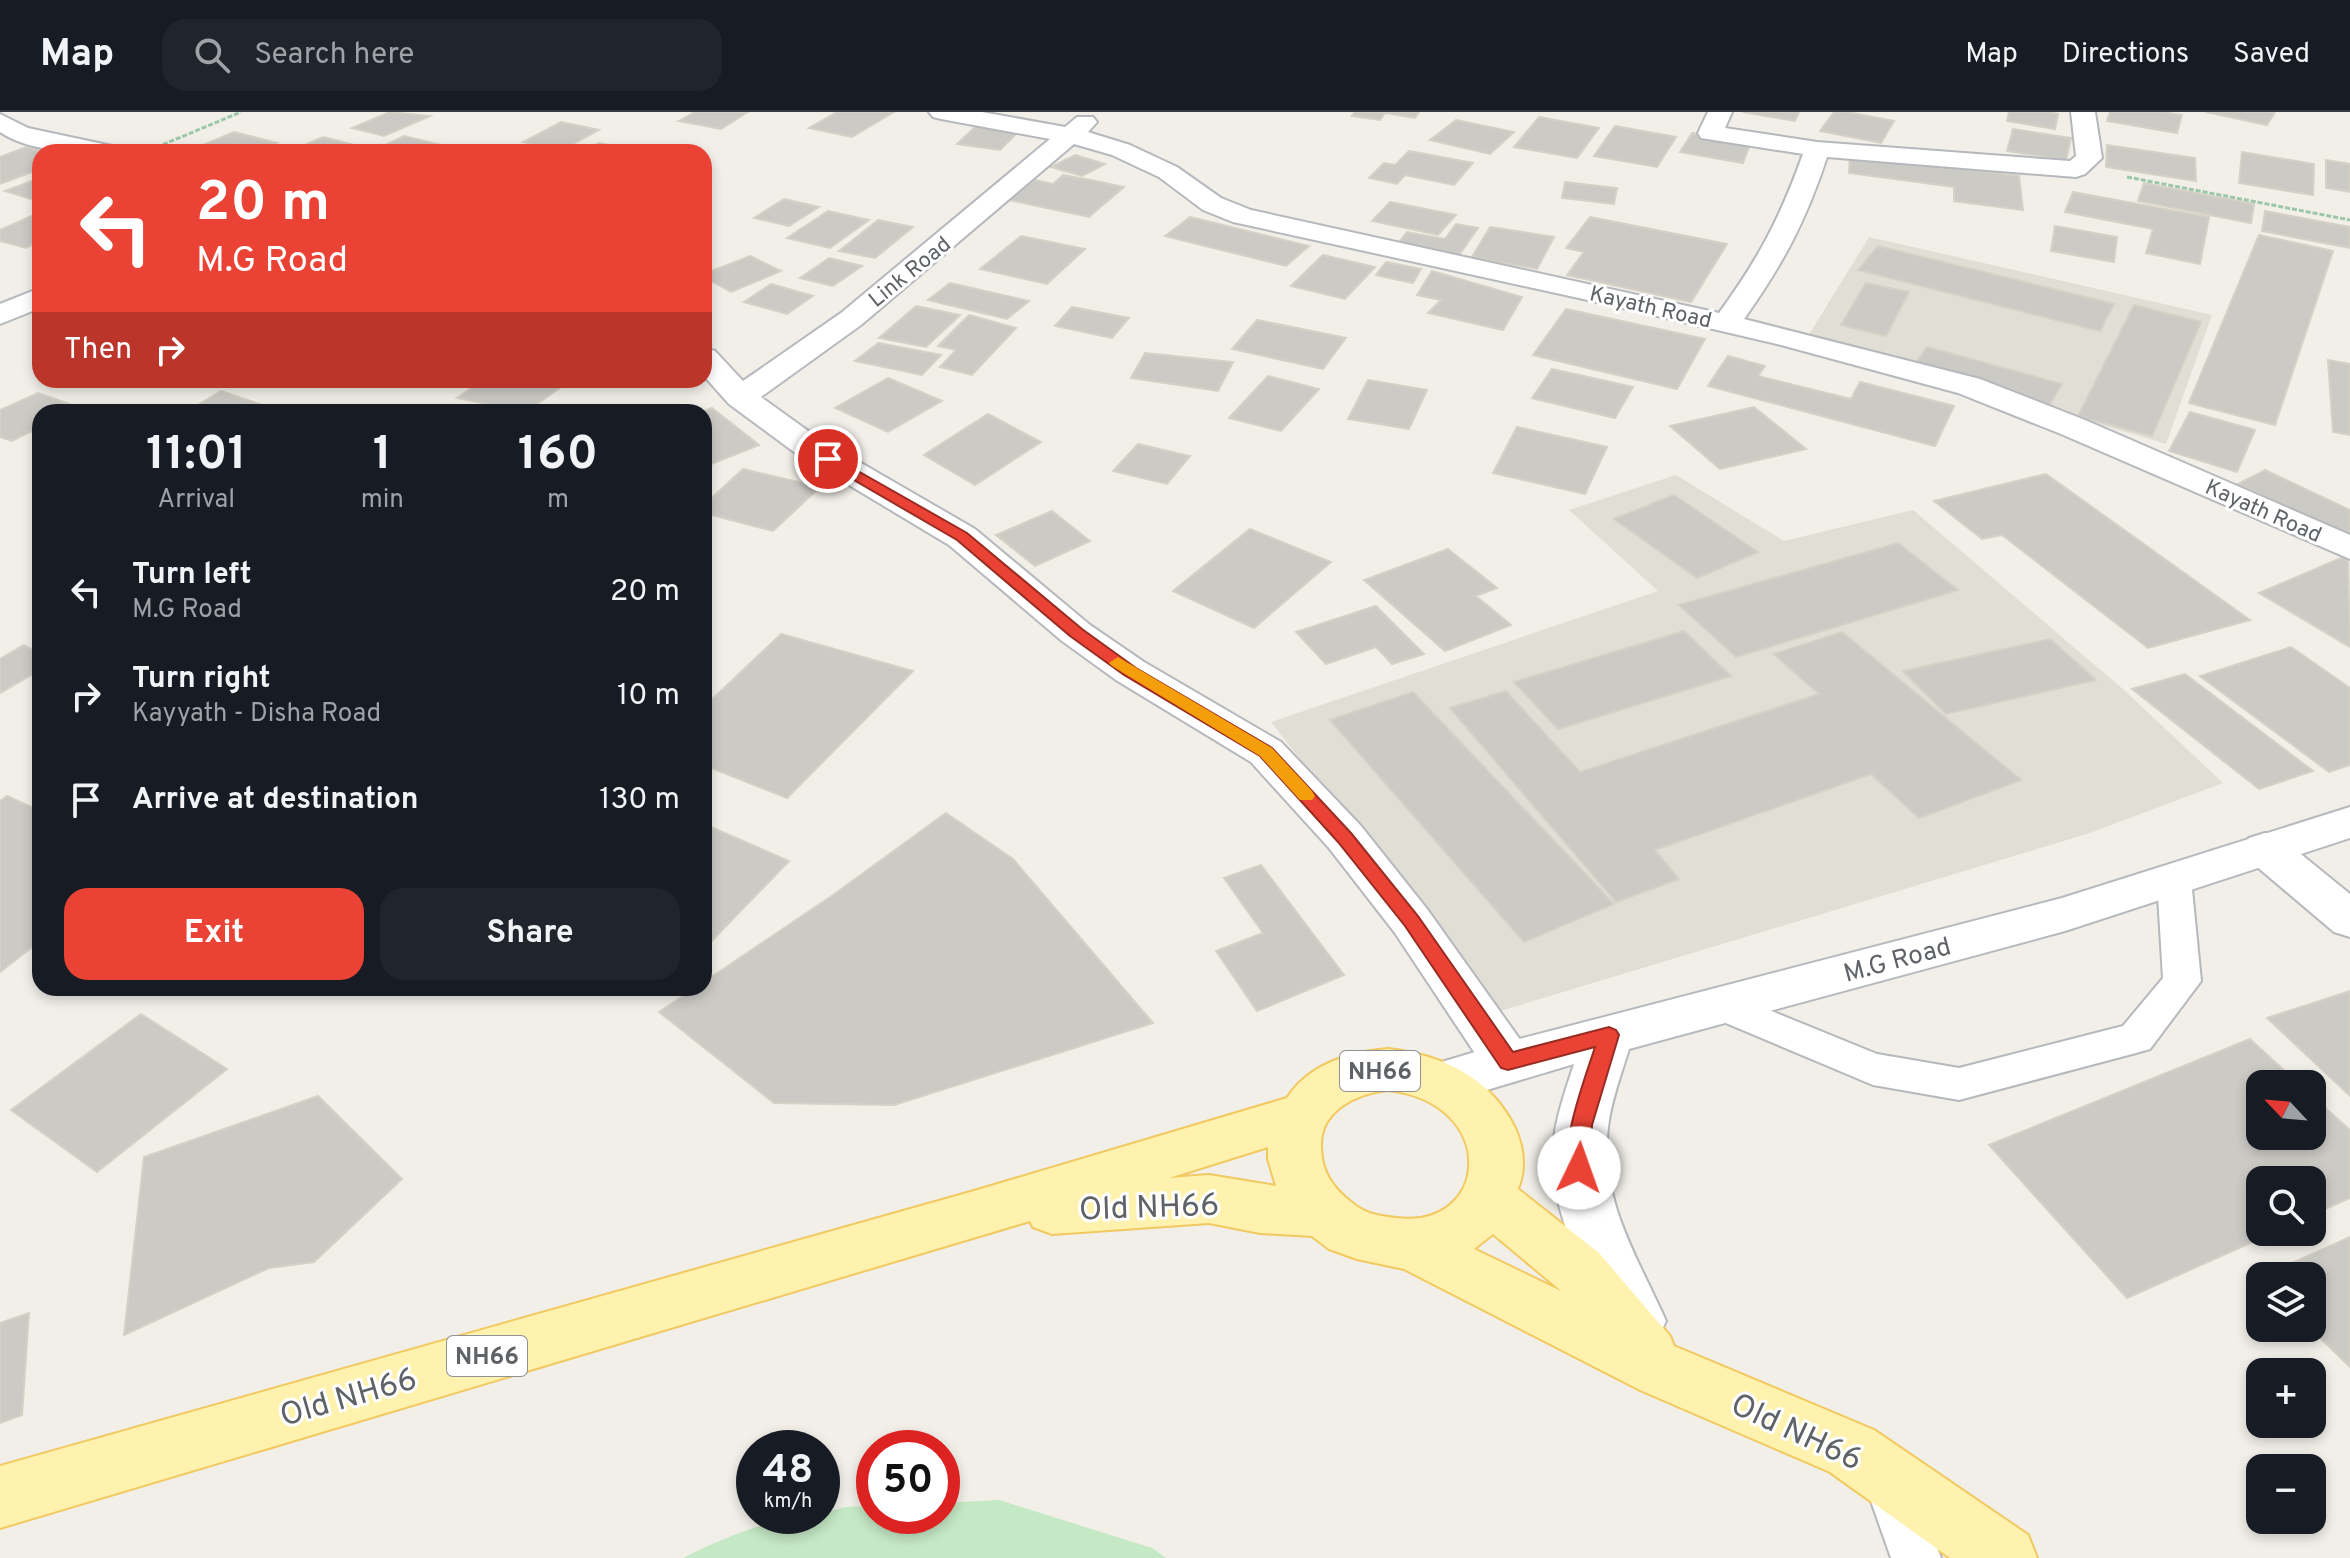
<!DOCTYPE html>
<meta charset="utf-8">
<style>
:root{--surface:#171b24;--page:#20242c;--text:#f1f3f6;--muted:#9ea1a6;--line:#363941;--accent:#ea4335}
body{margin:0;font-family:Overpass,sans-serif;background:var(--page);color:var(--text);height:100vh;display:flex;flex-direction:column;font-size:30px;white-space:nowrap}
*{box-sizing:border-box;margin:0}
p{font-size:26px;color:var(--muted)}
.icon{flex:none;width:44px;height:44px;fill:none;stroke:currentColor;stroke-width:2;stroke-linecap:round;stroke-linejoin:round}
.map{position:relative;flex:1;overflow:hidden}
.drawer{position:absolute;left:32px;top:292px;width:680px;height:592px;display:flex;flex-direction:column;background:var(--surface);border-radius:24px;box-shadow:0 4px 12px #0003}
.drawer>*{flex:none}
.hud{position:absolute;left:32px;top:32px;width:680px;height:244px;border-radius:24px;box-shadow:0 4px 12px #0003;background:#ea4335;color:#fff;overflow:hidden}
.needle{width:52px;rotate:296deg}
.buttons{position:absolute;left:2246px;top:958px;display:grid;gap:16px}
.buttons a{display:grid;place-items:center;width:80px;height:80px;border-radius:16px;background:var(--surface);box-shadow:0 4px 12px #0003;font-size:40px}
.speed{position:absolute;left:736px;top:1318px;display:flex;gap:16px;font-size:40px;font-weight:700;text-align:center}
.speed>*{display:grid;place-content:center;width:104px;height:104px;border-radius:50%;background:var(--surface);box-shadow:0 4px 12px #0003;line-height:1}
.speed small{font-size:20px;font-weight:400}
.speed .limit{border:12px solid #d22;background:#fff;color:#111}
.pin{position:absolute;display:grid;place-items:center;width:68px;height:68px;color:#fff;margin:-34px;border:4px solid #fff;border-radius:50%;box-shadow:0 2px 8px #0007}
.me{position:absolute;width:88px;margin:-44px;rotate:3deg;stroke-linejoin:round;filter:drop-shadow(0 0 6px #0008)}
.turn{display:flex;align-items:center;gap:28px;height:168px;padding:0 32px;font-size:36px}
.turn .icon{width:104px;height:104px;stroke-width:2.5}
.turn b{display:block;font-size:56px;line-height:68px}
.then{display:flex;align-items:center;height:76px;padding:0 32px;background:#0003;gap:16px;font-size:30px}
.eta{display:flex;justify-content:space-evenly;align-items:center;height:136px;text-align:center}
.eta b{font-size:48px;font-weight:700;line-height:56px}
.primary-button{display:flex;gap:16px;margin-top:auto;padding:16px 32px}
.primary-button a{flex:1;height:92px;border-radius:24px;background:var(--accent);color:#fff;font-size:32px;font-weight:700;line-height:92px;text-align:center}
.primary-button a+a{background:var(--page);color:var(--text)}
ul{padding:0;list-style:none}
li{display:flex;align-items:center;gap:24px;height:104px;padding:0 32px}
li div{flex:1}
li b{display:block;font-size:30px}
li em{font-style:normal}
header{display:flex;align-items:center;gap:48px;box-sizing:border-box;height:112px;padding:0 40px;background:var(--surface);border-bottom:2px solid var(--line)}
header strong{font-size:38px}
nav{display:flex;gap:44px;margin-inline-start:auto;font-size:28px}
.search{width:560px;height:72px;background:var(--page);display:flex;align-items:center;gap:20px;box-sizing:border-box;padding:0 28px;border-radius:24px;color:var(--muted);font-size:30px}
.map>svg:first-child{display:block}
.education{fill:#e1ded6}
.green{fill:#c5e8c5}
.building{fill:#cccac5;stroke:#d6d1c6;stroke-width:2}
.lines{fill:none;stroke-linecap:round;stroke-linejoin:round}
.lane-casing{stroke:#b5b8bc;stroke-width:4}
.street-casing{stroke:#b5b8bc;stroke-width:4}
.secondary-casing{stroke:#b6babf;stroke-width:4}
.primary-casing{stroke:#f2c960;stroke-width:4}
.path{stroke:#9cc7a9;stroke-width:3;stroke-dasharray:5 2;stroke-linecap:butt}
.lane{fill:#fff;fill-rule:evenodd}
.street{fill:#fff;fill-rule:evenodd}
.secondary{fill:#fff;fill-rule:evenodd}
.primary{fill:#fff2af;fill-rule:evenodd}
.route{fill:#ea4335;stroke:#982c22;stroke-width:2}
.slow{fill:#f59e0b}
.labels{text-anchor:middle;stroke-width:6;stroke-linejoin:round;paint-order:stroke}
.far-street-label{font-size:22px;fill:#5f6368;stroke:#fff}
.shield{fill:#fff;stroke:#8f9295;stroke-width:2}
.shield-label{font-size:24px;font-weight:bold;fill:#5f6368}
.street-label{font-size:26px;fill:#5f6368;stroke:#fff}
.near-street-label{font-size:32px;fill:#5f6368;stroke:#fff}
</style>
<header>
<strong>Map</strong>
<div class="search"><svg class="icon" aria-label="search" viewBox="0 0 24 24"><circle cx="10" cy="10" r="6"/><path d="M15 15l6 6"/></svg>Search here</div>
<nav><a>Map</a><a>Directions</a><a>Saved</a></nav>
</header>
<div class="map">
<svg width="2350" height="1446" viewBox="0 0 2350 1446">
<rect width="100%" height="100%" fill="#f1efe8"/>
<!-- education -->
<path class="education" d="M1869,125L2212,203L2166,332L1807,226Z
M1676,363L1784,429L1913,398L2123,577L2223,671L2090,721L1497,900L1271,610L1658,479L1569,398Z"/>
<!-- green -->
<path class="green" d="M999,1388L1152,1436L1166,1446H683C726,1425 773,1404 822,1404V1401L846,1395L874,1394V1404H942V1391Z"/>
<!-- building -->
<path class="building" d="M390,0L430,4L384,24L352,16Z
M695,0H748L721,17L679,9Z
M837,0H894L852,25L809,16Z
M1355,0H1419L1415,6L1385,1L1380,8L1352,4Z
M1743,0H1799L1795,9Z
M1834,0H1847L1894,9L1881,31L1820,19Z
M2009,0H2048L2058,2L2055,17L2007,9Z
M2110,0H2162L2182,3L2177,21L2107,9Z
M2206,0H2275L2267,13Z
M1539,5L1599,16L1577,46L1514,35Z
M1456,8L1514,20L1490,42L1430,28Z
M561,10L599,18L562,38L523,30Z
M978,12L1020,18L1000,38L957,32Z
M1615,14L1676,25L1657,55L1594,44Z
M2013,17L2071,26L2066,48L2007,39Z
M234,20L277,31L257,40L189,39Z
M1692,21L1751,30L1743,51L1680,40Z
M404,24L441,33L426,40H371Z
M323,25L362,35L350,40H289Z
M599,31L644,40H582Z
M2107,33L2195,46L2196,69L2106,55Z
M26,35L44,40H40V57L0,72V45Z
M1409,39L1473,51L1454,73L1405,63L1397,72L1369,66L1384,51L1395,53Z
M2242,40L2314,52L2313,83L2239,71Z
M1075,43L1105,52L1082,64L1051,55Z
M1850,43L2019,64L2023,98L1954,89V75L1849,61Z
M2326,48L2350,52V80L2326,76Z
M1063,63L1096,69L1124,75L1089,105L1009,88L1035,68L1053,72Z
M40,66V90L5,79Z
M1565,70L1617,76L1614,92L1562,86Z
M2144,71L2254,92L2251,111L2138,89Z
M2073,80L2209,105L2200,152L2146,141L2153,117L2065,100Z
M784,87L819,95L789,114L754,106Z
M1390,90L1456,103L1438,123L1372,109Z
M828,99L869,108L830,136L787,126Z
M2265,99L2350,115V136L2262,119Z
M40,100V129L26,136L0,129V118Z
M1190,105L1309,134L1286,154L1165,124Z
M1590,105L1727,132L1691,190L1567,163L1584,140L1566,136Z
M878,108L913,115L875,146L839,139Z
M1456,112L1478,116L1457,146L1396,134L1407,120L1445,127Z
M2055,114L2117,125L2114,150L2051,139Z
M1490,115L1554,125L1537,157L1472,145Z
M2259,123L2333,139L2275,313L2189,291Z
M1021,124L1085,137L1047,172L980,157Z
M1878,134L2114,192L2100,219L1858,158Z
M1323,143L1375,155L1345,187L1291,174Z
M750,144L781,159L731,180L704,165V162Z
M829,146L862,154L833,174L800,166Z
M1386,150L1421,157L1413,171L1376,163Z
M1432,159L1522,185L1503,218L1428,201L1441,188L1417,183Z
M950,171L1029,189L1007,207L928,188Z
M1866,171L1909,180L1886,224L1841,213Z
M771,172L813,184L787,202L744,190Z
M2134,193L2201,210L2152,324L2078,304Z
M916,194L960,203L926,235L879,226Z
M1072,195L1129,206L1112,226L1055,214Z
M1566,197L1705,227L1677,277L1533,243Z
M969,203L1016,216L972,263L940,255L956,238L938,234Z
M1257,208L1346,226L1323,257L1232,237Z
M878,231L941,243L922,263L855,249Z
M1927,235L2062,272L2049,294L1912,256Z
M1145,241L1233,250L1218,279L1131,266Z
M1728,244L1765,254L1758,264L1851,287L1860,270L1954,294L1935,334L1708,274Z
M2328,248L2350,252V323L2333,320Z
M1552,257L1633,275L1615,306L1532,286Z
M1268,264L1319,277L1281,319L1229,306Z
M888,266L942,289L888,320L835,296Z
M483,268H561L568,270L526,300L457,286Z
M1368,268L1427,278L1409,317L1348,307Z
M221,279L277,298L186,300Z
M38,281L78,295L69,300H40V315L12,329L0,325V298Z
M1754,295L1806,337L1720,357L1670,314Z
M712,296L759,333L704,355L702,300Z
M2190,300L2255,318L2237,360L2169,339Z
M988,302L1041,330L975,373L924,343Z
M1517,315L1607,335L1585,382L1493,361Z
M1138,332L1190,344L1167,372L1113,359Z
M743,357L820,375L773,419L704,401V393Z
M2265,358L2350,398V426L2238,372Z
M2046,362L2250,508L2148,536L2002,423L1982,427L1934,389Z
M1674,383L1758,440L1697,466L1614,407Z
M1052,399L1090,429L1035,454L996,423Z
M1250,417L1331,450L1254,516L1173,479Z
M1898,431L1958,478L1736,545L1679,493Z
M1448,437L1497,476L1476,484L1511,513L1445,539L1364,468Z
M2348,443L2350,535L2259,481Z
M1376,494L1424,542L1392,552L1376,535L1326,552L1296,520Z
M1684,519L1731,564L1558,617L1514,570Z
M1842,520L2021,668L1919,706L1871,662L1655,738L1679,767L1616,790L1450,596L1506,579L1580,660L1819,582L1774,542Z
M781,522L913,559L787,686L704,653V595Z
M2050,527L2096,568L1946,602L1903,559Z
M24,533L40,542V558L0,581V547Z
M2291,535L2350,576V653L2329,660L2200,564Z
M2185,562L2313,659L2259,677L2132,577Z
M1413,580L1614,792L1524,830L1330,608Z
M7,684L40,699V829L0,860V689Z
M946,701L1013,747L1153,911L894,993L774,991L659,900L695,876H704V870L833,783Z
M704,712L789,749L704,837Z
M1261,753L1344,863L1257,899L1216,839L1263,821L1224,766Z
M2350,879V984L2267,906Z
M141,902L227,957L97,1060L11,998Z
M2250,927L2299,972H2260V1024H2312V984L2350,1018V1086L2312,1103V1068H2260V1120H2275L2127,1186L1989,1033Z
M318,984L402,1067L314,1150L269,1156L124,1223L144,1045Z
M2350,1125V1255L2310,1216L2312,1164H2263Z
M29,1201L22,1303L0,1311V1211Z"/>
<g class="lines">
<!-- lane casing -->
<g class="lane-casing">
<path id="lane" d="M2174,754L2186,758L2191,767L2201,869L2150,937L2136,941L1959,988L1873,973L1709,904L1703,894L1709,884L1722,879L1877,942L1959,956L2123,914L2163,866L2157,767L2162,758Z
M1889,1348L1906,1355L1941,1446H1891L1865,1372L1872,1355Z"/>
</g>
<!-- street casing -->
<g class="street-casing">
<path id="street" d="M929,0H982L1065,15L1077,5H1093L1097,10L1088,20L1130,33L1177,55L1221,86L1251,98L1719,201C1759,146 1780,106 1803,42L1701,26L1698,21L1708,0H1732L1725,16L1817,30L2070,49L2076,44L2071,0H2095L2102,46L2085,62L2076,65L1827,45C1806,109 1783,152 1744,207L1980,267L2085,308L2350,423V447L2061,322L1958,281L1781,233L1606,192L1233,110L1203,98L1159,65L1112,43L1074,32L861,213L761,285L818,326L975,417L1090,513L1144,550L1281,630L1361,714L1427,797L1526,936L1533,950L1526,964L1508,970L1490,964L1395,821L1329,736L1251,650L1116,568L1062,529L949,433L794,340L729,292L704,264V236L715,239L743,269L841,201L1050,27L941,7L933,5Z
M0,2L28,16L117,35L120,40C82,40 33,42 0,20Z
M40,176V196L0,212V192Z
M2265,721L2281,726L2350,782V825L2334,820L2249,748L2243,737L2249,726Z"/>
</g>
<!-- secondary casing -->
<g class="secondary-casing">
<path id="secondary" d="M2350,695V726L2065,819L1629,937C1621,963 1611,989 1608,1015C1599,1087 1638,1146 1666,1209L1657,1228L1637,1236L1617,1228C1589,1169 1549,1103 1553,1036C1555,1007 1565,980 1574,952L1440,992L1422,986L1415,971L1422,956L1508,930L2062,786Z"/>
</g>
<!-- primary casing -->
<g class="primary-casing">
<path id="primary" d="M1388,937C1443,943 1490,965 1515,1016C1524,1036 1526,1057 1518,1077L1599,1141L1670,1224L1674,1234L1874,1318L2028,1423L2037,1446H1950L1830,1360L1640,1278L1404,1157L1357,1147L1329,1137L1312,1124L1260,1121L1209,1111L1052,1122L1033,1115L1030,1109L0,1416V1354L974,1079L1287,986C1309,952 1350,940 1388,937ZM1388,978C1500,991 1490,1118 1396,1106C1378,1104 1365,1102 1351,1090C1332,1075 1321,1059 1321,1034C1320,998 1358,981 1388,978ZM1268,1035V1047L1276,1074L1209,1063L1169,1066ZM1493,1122L1559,1177L1561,1179L1474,1137Z"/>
</g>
<!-- path -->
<path class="path" d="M150,38L241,0
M2127,65L2350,108"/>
<!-- lane -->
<use href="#lane" class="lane"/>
<!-- street -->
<use href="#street" class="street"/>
<!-- secondary -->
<use href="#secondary" class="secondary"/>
<!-- primary -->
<use href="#primary" class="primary"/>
</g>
<!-- route -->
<path class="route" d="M828,342L967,421L1082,517L1136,556L1272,636L1351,721L1418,804L1513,940L1609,915L1616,918L1619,923L1592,1013L1590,1056L1587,1062L1579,1065L1571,1062C1558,1035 1586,964 1595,935L1508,958L1501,956L1405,814L1338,730L1260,644L1124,563L1070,524L957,428L823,350L821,347Z"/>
<!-- slow -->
<path class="slow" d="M1118,545L1272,636L1312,679L1315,684L1312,688H1300L1260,644L1112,554L1109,551Z"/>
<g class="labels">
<!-- far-street labels -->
<g class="far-street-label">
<text transform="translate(909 159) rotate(-39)" y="8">Link Road</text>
<text transform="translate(1651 194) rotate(13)" y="8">Kayath Road</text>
<text transform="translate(2264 398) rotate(24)" y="8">Kayath Road</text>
</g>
<!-- shield labels -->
<g class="shield">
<rect x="1340" y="939" width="80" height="40" rx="6"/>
<rect x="447" y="1224" width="80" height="40" rx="6"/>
</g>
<g class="shield-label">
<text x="1380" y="967">NH66</text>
<text x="487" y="1252">NH66</text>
</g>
<!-- street labels -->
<g class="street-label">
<text transform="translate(1897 847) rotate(-15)" y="9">M.G Road</text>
</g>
<!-- near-street labels -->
<g class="near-street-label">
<text transform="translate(1149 1094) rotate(-2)" y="11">Old NH66</text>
<text transform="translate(348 1284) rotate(-16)" y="11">Old NH66</text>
<text transform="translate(1797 1319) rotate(25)" y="11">Old NH66</text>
</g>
</g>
</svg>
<div class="buttons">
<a><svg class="needle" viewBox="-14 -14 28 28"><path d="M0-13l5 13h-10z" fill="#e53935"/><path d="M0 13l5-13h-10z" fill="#9ea1a6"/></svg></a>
<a><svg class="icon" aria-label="search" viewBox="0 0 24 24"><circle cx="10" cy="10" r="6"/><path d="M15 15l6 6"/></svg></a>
<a><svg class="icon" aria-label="layers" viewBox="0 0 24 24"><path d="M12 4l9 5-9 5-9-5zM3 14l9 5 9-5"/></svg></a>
<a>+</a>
<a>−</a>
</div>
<div class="speed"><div>48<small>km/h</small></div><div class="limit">50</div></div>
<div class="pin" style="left:828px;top:347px;background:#d93025"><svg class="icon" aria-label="arrive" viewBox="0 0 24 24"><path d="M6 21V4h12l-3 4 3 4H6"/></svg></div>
<svg class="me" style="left:1579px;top:1056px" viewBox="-20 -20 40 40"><circle r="19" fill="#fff"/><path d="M0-13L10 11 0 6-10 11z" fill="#ea4335"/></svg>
<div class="hud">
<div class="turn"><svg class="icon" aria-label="left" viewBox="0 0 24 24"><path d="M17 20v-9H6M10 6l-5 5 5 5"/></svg><div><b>20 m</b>M.G Road</div></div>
<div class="then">Then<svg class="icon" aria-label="right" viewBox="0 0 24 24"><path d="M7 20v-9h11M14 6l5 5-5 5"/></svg></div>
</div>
<section class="drawer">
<div class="eta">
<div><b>11:01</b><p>Arrival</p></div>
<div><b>1</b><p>min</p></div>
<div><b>160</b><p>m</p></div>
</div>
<ul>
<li><svg class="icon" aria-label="left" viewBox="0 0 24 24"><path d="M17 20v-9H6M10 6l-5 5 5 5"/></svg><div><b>Turn left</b><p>M.G Road</p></div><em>20 m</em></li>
<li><svg class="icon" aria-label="right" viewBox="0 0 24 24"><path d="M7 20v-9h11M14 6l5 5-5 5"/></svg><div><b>Turn right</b><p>Kayyath - Disha Road</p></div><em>10 m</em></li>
<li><svg class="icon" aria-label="arrive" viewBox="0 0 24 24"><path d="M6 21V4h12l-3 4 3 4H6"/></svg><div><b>Arrive at destination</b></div><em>130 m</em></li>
</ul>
<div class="primary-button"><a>Exit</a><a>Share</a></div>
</section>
</div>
